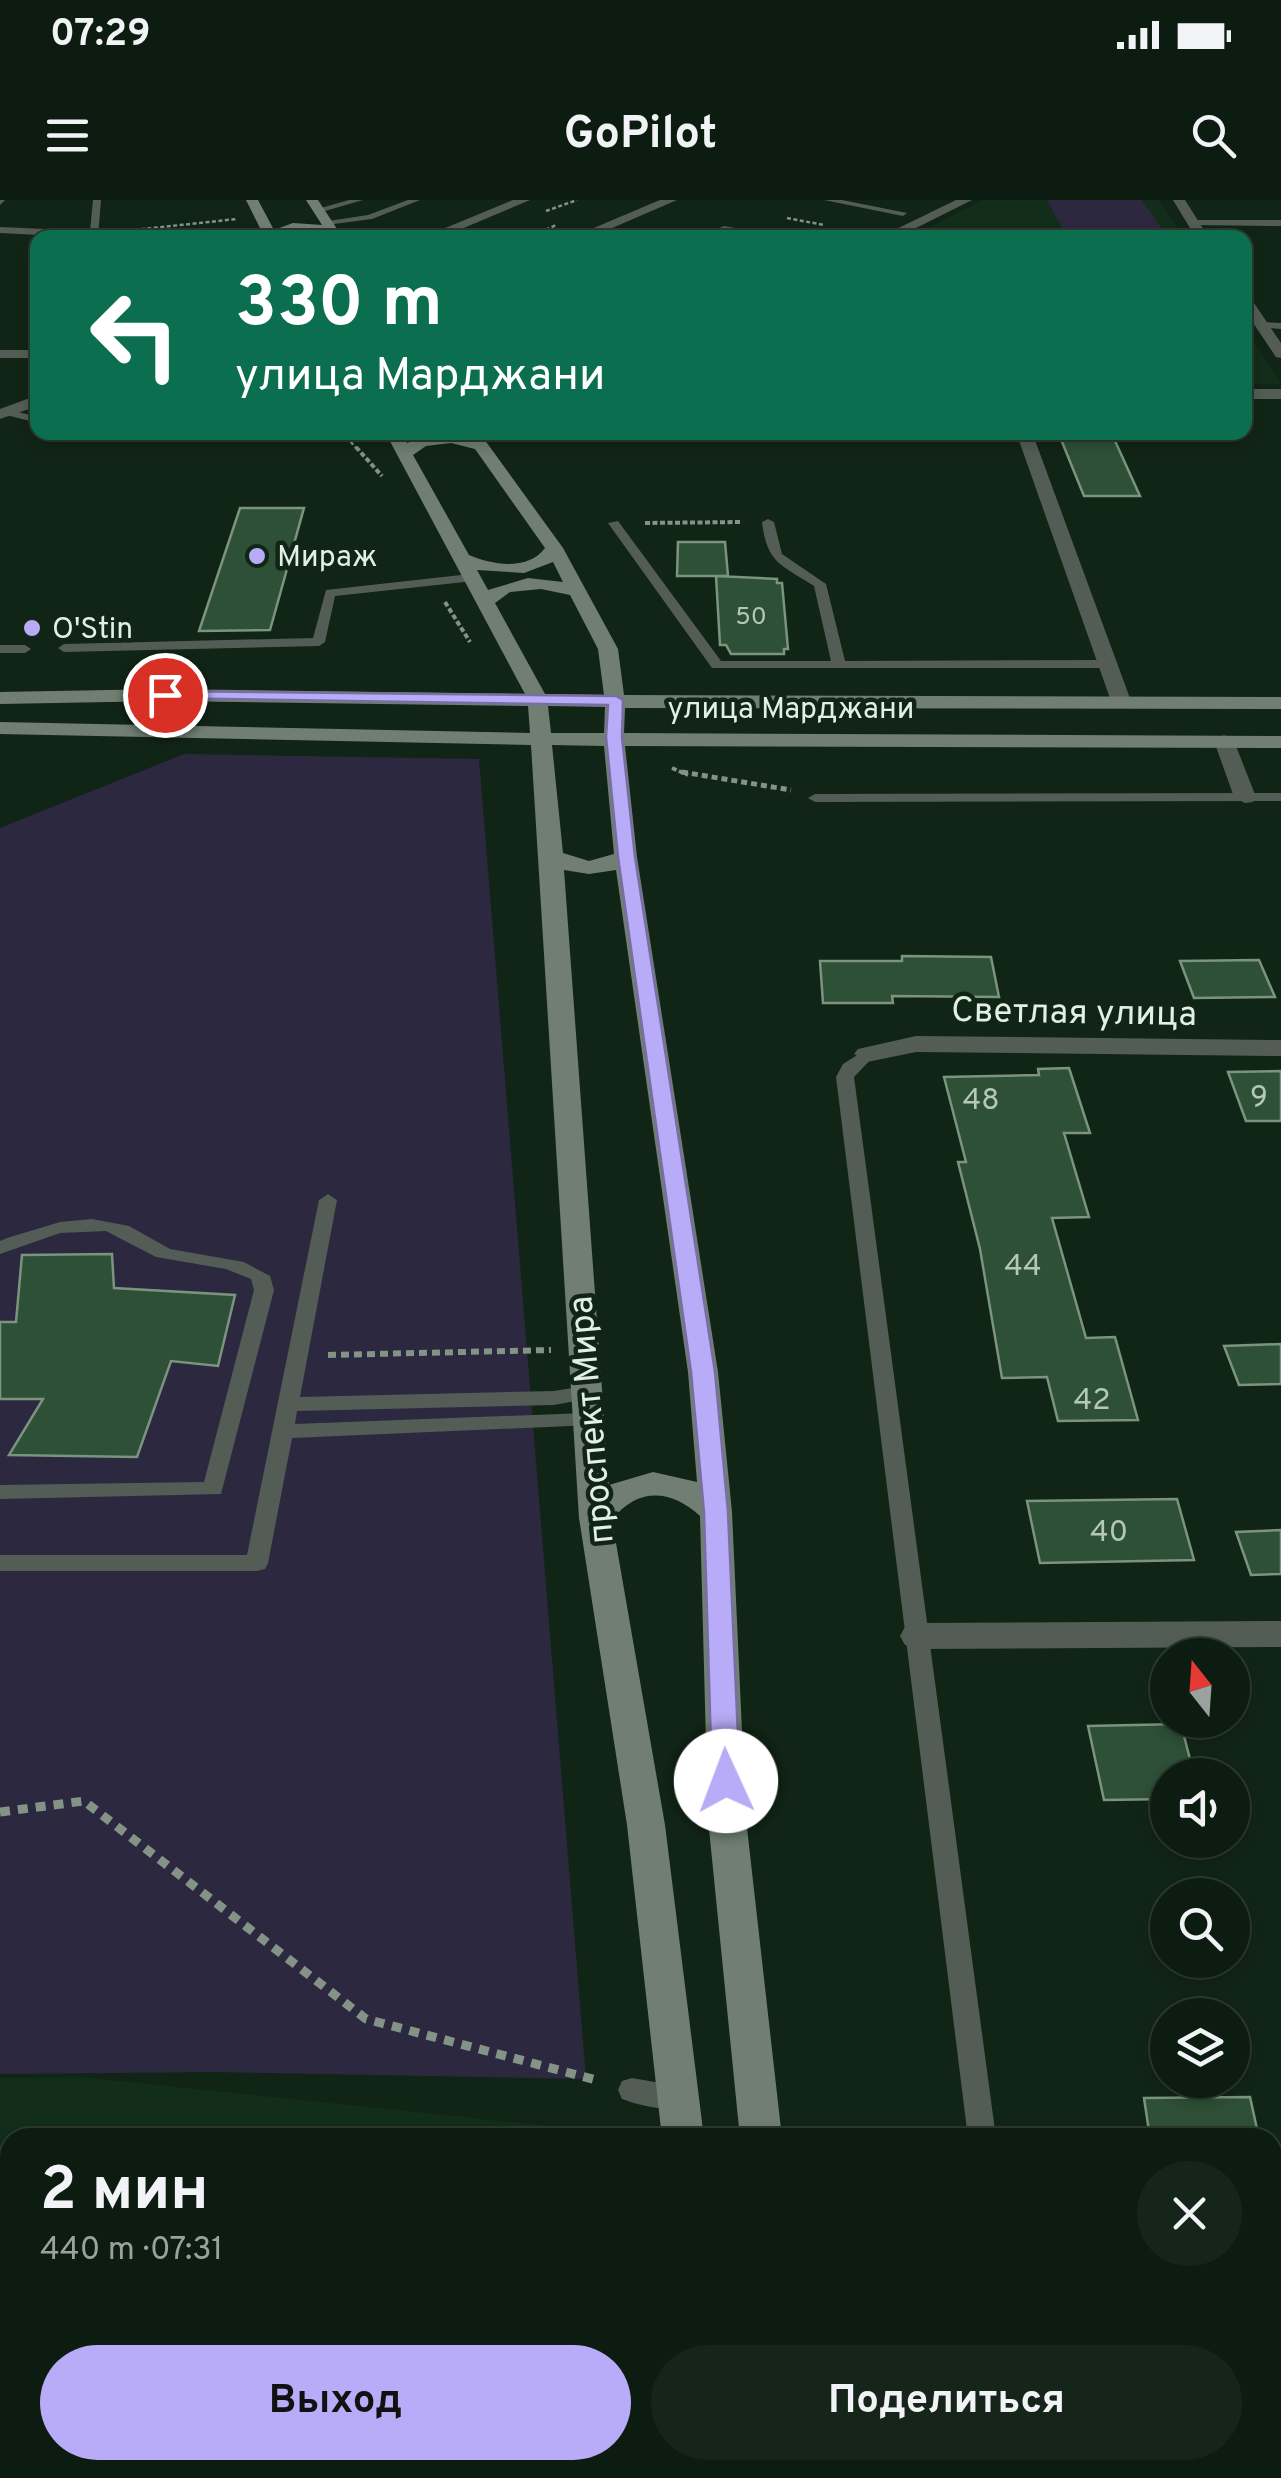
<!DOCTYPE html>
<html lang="ru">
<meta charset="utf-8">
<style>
:root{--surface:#0d1c10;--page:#162519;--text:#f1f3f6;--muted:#9aa19f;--line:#2d3a30;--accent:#b8abf7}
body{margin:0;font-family:Overpass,sans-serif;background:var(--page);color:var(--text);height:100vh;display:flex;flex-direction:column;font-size:38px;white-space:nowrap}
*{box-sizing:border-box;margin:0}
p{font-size:32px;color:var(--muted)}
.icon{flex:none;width:55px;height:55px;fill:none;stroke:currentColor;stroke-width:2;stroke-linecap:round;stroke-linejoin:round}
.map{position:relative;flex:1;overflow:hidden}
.side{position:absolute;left:0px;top:1928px;width:1282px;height:352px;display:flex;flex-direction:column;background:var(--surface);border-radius:30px 30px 0 0;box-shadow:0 5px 15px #0003,0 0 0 2px var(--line)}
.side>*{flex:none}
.guide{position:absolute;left:30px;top:30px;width:1222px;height:210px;border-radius:20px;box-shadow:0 5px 15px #0003,0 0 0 2px var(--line);background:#0b6e4f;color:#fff;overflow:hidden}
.needle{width:65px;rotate:343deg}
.buttons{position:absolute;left:1150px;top:1438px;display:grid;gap:20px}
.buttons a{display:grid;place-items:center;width:100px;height:100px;border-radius:50%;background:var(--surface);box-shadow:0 5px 15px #0003,0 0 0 2px var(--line);font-size:50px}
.pin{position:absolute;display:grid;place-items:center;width:85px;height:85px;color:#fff;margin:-42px;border:5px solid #fff;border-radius:50%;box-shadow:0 2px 10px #0007}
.me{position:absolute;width:110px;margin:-55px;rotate:358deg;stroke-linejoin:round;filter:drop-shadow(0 0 8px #0008)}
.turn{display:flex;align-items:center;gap:35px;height:210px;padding:0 40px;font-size:45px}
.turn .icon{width:130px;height:130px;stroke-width:2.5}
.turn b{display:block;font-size:70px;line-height:85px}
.round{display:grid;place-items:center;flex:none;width:105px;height:105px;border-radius:52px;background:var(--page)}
.overview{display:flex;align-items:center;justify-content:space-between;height:170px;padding:0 40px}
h1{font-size:60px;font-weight:700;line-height:75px}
.primary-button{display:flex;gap:20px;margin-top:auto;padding:20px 40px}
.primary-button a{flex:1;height:115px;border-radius:60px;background:var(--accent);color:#111;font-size:40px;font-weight:700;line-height:115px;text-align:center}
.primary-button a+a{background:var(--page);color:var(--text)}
.status{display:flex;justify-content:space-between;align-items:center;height:70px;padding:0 50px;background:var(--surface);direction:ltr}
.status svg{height:28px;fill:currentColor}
header{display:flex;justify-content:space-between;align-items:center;height:130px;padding:0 40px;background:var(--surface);font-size:45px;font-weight:700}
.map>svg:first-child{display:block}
.built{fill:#122d19}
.green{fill:#2c2840}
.building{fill:#2e5036;stroke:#7b937f;stroke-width:2.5}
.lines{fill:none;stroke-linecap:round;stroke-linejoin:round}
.path-far4{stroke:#839386;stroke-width:2.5;stroke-dasharray:4 2.5;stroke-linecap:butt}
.path-far3{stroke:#839386;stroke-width:4;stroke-dasharray:5 2.5;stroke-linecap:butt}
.path-far2{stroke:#839386;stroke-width:5;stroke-dasharray:6 4;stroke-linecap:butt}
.path-far1{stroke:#839386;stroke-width:6;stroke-dasharray:8 5;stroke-linecap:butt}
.path{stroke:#839386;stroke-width:9;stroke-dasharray:10 8;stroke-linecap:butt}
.lane{fill:#535d55;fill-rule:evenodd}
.street{fill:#535d55;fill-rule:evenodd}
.secondary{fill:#707f72;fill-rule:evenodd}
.route{fill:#b8abf7;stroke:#786fa1;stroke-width:2.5}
.poi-dot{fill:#b8abf7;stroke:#112516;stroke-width:4}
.labels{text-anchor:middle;stroke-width:9;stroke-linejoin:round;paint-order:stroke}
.far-number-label{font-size:25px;fill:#b5c7b8}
.far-poi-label{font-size:30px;fill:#e2efe4;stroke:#112516;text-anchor:start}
.far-street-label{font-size:30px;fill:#e2efe4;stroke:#112516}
.number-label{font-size:30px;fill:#b5c7b8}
.street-label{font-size:35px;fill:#e2efe4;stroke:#112516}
</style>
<div class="status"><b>07:29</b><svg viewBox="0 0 49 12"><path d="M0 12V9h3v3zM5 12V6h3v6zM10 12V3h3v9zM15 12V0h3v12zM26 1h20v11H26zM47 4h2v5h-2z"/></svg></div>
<header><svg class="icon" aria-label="menu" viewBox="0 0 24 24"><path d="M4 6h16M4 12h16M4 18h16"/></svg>GoPilot<svg class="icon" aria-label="search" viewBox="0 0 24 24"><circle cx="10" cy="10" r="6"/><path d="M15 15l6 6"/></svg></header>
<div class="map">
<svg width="1281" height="2278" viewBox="0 0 1281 2278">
<rect width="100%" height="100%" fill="#112516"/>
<!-- built -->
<path class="built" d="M982,0H1159L1185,37L910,38Z
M1245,127L1281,183V184H1245Z
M81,1877L559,1927L560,1937L10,1938V2270H579V2278H0V1878Z"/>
<!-- green -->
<path class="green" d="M1047,0H1142L1162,29L1063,30Z
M184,554L479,559L586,1879L213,1872L0,1874V628Z"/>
<!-- building -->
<path class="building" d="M1058,232H1111L1140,296H1084Z
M240,308H304L270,430L199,431Z
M678,342H725L728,376H677Z
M716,376L777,379V383H782L788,449H784V454H731L726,445H720Z
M902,756L991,757L999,797L892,796L893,803H823L820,761H902Z
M1259,760L1275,797L1194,798L1180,761Z
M1069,868L1090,933H1064L1089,1017L1052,1018L1086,1138L1115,1137L1138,1220L1058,1221L1047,1177L1002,1178L980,1049L958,962H966L944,877L1039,875L1038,869Z
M1281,871V921H1246L1228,872Z
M112,1054L114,1088L235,1095L218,1166L171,1161L137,1257L9,1255L43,1199H0V1122H16L22,1055Z
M1281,1144V1184L1239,1185L1224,1146Z
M1177,1299L1194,1360L1040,1363L1027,1301Z
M1281,1330V1374L1251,1375L1236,1332Z
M1181,1524L1194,1575H1168V1599L1104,1600L1088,1526Z
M1250,1897L1259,1938H1150L1144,1898Z"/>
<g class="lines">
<!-- path-far4 -->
<path class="path-far4" d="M546,11L577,0
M787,18L824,25
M115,32L237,19
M797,34L815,38
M528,38L556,25
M342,232L358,250"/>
<!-- path-far3 -->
<path class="path-far3" d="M356,247L382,276
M645,323L742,322
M445,402L470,442
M672,568L688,575"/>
<!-- path-far2 -->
<path class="path-far2" d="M682,572L791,590"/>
<!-- path-far1 -->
<path class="path-far1" d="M328,1155L551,1150"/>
<!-- path -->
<path class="path" d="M0,1612L84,1601L366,1819L600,1881
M660,2270V2278"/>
<!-- lane -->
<path class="lane" d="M0,0H5L0,5Z
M93,0H101L98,38L0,33V27L90,31Z
M349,0H363L318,13L314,10Z
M408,0H420L372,19L326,25L322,22L368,15Z
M824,0H842L907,13L903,16Z
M1194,20H1281V26L1191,25Z
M724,26L773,35L777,38L725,32L710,38H697Z
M1262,122L1281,123V129L1259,127Z
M6,209L38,217V223L2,214L1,212Z
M86,232H115L110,235Z
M768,319L774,322L782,354L826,384L845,461L1108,460L1115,464L1108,468H712L608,323L618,321L721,461H831L814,386C782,365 767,364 762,322Z
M470,374L474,375V381L335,396L325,442L319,446L64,452L58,448L64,444L313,438L326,390Z
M0,445H25L31,449L25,453H0Z
M1281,593V601L815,602L808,598L815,594Z
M867,849L876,854L854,877L996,1938H968L836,877L843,864Z
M328,994L337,1000L300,1197L554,1191L584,1186L594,1193L591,1198L554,1205L297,1211L295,1224L586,1213L593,1215L596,1220L593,1225L292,1238L268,1363L265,1369L257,1371H0V1355H247L319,1000Z
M92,1019L129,1026L170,1049L244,1062L270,1076L274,1090L221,1294L0,1299V1285L204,1282L254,1090L251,1079L226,1069L156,1057L106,1031L60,1033L0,1054V1041L7,1038L60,1022Z
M632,1878L689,1888L693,1897L689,1906C670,1913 641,1906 622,1899L618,1890L622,1881Z
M1008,2270H1040L1041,2278H1009Z"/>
<!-- street -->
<path class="street" d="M513,0H530L440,38H421Z
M660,0H677L589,38H570Z
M956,0H972L896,38H878Z
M1173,0H1185L1209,38H1196Z
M1245,96L1250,97L1281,143V158L1276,157L1245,111Z
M0,150H38V158H0Z
M1245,189H1281V199H1245Z
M38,195V206L0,219V209Z
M1016,232H1032L1131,501L1128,505L1121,507L1111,501Z
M1224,535L1234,541L1256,597L1253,602L1245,603L1234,597L1214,541Z
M916,836L1281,840V856L916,852L867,862L854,854L858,849Z
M1281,1421V1447L917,1449L905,1445L900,1436L905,1427L917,1423Z"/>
<!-- secondary -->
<path class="secondary" d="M246,0H258L274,30L293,23L322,25L306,0H318L343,38L300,30L265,38Z
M385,232H401L407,243L430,235L466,236L463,232H479L563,348L618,449L624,495L1281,497V509L625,508L624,533L1281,536V548L625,546L637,657L718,1172L732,1312L746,1619L782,1938H740L708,1619L700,1316C671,1289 637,1287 612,1320L665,1625L704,1938H662L627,1625L579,1318L531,545L0,534V522L530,533L528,506L165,501L0,504V492L165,489L525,494ZM451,243L475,249L545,348C528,371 492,365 469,355L413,255L426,246ZM553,362L563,382L528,378L488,390L477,370L524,373ZM541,389L570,395L598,449L604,495L545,494L495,403L510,392ZM548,506L605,507L604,533H551ZM552,545L604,546L614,654L589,661L563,653ZM564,670L589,674L616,670L688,1172L697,1282L653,1272L609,1285Z
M690,2270H738L739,2278H691Z
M773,2270H821L822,2278H774Z"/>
</g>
<!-- route -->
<path class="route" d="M165,491L616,496L623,500L622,537L635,657L715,1172L728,1312L740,1581L736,1589L726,1592L716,1589L712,1581L704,1312L691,1172L618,657L606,537L608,505L159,498L157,495Z"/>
<!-- markers -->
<g class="poi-dot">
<circle cx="257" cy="356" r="10"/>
<circle cx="32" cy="428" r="10"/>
</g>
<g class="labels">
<!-- far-number labels -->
<g class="far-number-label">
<text x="751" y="424">50</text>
</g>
<!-- far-poi labels -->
<g class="far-poi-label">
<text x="277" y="366">Мираж</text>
<text x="52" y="438">O'Stin</text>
</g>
<!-- far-street labels -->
<g class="far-street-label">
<text x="791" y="518">улица Марджани</text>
</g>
<!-- number labels -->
<g class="number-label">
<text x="1259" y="906">9</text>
<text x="981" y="909">48</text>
<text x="1023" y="1075">44</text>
<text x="1092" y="1209">42</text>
<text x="1109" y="1341">40</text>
</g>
<!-- street labels -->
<g class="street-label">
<text transform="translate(1074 811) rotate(1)" y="12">Светлая улица</text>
<text transform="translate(590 1220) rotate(-95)" y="12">проспект Мира</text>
</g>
</g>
</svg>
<div class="buttons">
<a><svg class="needle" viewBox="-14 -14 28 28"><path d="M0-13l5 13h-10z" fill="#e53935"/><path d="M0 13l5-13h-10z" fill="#9aa19f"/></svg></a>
<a><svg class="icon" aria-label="sound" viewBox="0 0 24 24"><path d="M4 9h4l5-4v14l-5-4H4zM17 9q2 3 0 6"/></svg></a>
<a><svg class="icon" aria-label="search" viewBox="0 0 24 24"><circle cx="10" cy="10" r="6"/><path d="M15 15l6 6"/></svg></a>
<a><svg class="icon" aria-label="layers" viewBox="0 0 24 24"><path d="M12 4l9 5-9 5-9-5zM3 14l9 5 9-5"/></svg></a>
</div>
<div class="pin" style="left:165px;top:495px;background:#d93025"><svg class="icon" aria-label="arrive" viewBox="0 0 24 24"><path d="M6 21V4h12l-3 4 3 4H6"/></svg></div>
<svg class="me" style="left:726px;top:1581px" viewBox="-20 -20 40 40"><circle r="19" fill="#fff"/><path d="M0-13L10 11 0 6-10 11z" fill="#b8abf7"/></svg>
<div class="guide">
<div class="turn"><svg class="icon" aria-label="left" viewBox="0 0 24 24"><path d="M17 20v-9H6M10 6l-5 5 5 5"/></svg><div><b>330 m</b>улица Марджани</div></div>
</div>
<section class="side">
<div class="overview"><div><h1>2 мин</h1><p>440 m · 07:31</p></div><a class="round"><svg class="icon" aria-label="close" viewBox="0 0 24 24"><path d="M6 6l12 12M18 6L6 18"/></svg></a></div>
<div class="primary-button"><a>Выход</a><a>Поделиться</a></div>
</section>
</div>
